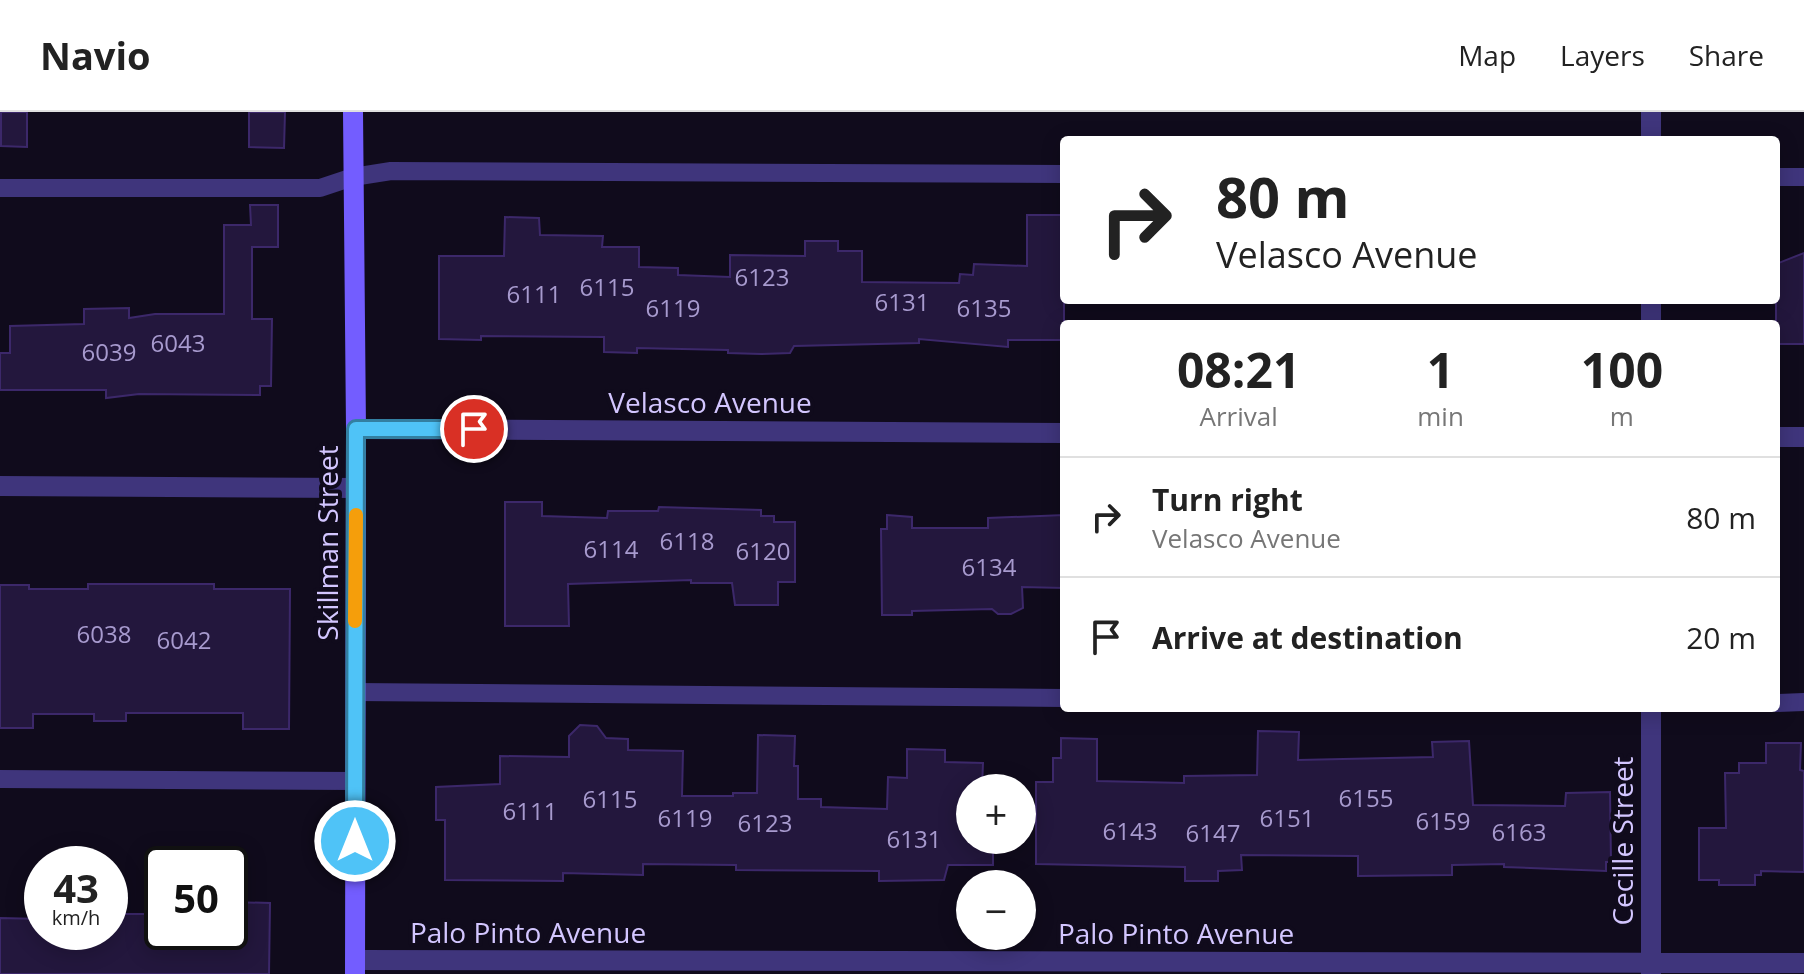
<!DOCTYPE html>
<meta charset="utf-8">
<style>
:root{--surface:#fff;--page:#f2f2f2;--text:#222;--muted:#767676;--line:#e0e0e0}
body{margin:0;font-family:"Open Sans",sans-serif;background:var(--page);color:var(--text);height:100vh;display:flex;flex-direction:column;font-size:30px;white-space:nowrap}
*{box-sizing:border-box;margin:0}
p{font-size:26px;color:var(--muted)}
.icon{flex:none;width:44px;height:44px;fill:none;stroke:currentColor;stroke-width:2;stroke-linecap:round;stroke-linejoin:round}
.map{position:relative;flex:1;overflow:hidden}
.details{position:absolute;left:1060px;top:208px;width:720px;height:392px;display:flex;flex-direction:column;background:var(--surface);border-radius:8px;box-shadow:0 4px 20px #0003}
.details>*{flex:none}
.hud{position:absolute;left:1060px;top:24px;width:720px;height:168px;border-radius:8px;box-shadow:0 4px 20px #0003;background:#fff;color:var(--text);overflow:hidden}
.buttons{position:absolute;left:956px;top:662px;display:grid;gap:16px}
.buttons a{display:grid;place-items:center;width:80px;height:80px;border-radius:50%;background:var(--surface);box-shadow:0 4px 20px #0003;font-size:40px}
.speed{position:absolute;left:24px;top:734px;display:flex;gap:16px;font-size:40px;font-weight:700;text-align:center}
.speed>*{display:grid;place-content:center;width:104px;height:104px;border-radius:50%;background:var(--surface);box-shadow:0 4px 20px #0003;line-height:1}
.speed small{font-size:20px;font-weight:400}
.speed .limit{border:4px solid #111;border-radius:12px;background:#fff;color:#111}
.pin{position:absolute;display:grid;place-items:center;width:68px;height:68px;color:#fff;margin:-34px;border:4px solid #fff;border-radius:50%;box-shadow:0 2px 8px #0007}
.me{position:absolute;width:88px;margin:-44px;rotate:0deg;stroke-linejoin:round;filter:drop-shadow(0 0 6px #0008)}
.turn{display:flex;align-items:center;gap:28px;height:168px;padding:0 24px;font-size:36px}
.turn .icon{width:104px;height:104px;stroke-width:2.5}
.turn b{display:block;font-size:56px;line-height:68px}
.eta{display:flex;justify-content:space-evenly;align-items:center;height:136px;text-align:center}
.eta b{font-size:48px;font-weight:700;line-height:56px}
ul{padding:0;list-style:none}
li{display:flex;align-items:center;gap:24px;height:120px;padding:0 24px;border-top:2px solid var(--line)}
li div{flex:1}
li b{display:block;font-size:30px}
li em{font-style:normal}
header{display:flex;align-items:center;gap:48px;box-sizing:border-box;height:112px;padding:0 40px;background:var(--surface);border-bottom:2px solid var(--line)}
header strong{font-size:38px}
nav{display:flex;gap:44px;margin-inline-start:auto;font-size:28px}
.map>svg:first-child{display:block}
.building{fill:#23173d;stroke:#3c286a;stroke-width:2}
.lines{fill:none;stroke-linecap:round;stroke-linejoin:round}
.service{stroke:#3f357c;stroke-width:18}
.minor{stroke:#3f357c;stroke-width:20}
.secondary{stroke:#735dff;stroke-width:20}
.route-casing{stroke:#337fa1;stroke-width:20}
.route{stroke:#4fc3f7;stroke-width:14}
.slow{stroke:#f59e0b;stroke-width:14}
.labels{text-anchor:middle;stroke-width:8;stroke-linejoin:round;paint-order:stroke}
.number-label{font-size:24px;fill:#a79ace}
.street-label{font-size:28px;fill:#d3c6ff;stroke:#100b1c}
</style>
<header>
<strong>Navio</strong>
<nav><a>Map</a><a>Layers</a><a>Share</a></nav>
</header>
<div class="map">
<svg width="1804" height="862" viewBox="0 0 1804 862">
<rect width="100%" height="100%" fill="#100b1c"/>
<!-- building -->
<path class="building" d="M1,0H27V35L1,34Z
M249,0H285L284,36L249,35Z
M250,93H278V135H252V207H272L271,274H260V283L139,282L106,286V278H0V241H10V214L84,212V197L129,196V206L155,202H224V113H251Z
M1027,103H1064V228H1008V235L919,227V231L794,234L790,241L761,242L728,241V238L637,236V241L604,240V225L481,224V228L439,227V144H504L505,105L539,106L540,123L603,124L602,135H639V155L678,156V163L730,165V143L805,144V129H838V139H862V170L959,171L960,162L973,163L974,152L1027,154Z
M1804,141V232H1776V152Z
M505,390H542V404L607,406L608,399H658L659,395L761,398V404H774V410H795V470H778V493H735L732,471H691V468L568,472L569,514H505Z
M887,403L912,405V416H988V406L1064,403V476L1022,475L1023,496L1011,502H998L992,497L912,499V503H882L881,417H887Z
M88,472H214V477H290L289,617H243V601H126V609H94V602H33V616H0V473H29V477H88Z
M580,613L597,614L606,626L628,627V638L683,639L682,684H733V681H757L758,623L795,624L794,654H798V687H821V695L887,697L888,665L907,666V637L945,638V650L983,651L982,676H970V728H993V753H948L944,768L879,769V759L736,758V753L643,752V763L563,761V769L445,768V708H436V675L500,672V644L569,645V624Z
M1258,619L1299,620L1298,648L1433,645L1432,630L1469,629L1473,693L1565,694L1566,681L1610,680L1611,750H1606V759L1504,755V752L1452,753V763L1358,764V744L1241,743L1242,758L1218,759V769H1185V755L1036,752V670H1053V646H1061V626L1097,627V669L1184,671V664L1257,663Z
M1766,631H1801L1800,658L1804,659V760L1761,759V763H1755V773H1719V768H1699V716H1726L1725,661H1739V651H1766Z
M230,790L270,791L269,862H0V806L42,807V820H110V802H162V820H230Z"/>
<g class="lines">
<!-- service -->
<path class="service" d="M1776,65H1804
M0,76H320L353,65L391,59L1064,62
M355,580L1064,586
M1776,591L1804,590
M0,667L355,669"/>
<!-- minor -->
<path class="minor" d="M1651,0V28
M1651,188V212
M356,317L1064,321
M1776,325H1804
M0,374L356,376
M1651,596V862
M355,848L1804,851"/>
<!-- secondary -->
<path class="secondary" d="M353,0L356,317L355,862"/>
</g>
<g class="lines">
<!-- route casing -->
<g class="route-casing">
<path id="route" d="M355,729L356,317H474"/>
</g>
<!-- route -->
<use href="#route" class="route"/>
<!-- slow -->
<path class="slow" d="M355,509L356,403"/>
</g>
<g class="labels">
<!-- number labels -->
<g class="number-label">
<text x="762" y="174">6123</text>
<text x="607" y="184">6115</text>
<text x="534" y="191">6111</text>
<text x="902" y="199">6131</text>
<text x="673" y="205">6119</text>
<text x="984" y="205">6135</text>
<text x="178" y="240">6043</text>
<text x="109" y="249">6039</text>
<text x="687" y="438">6118</text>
<text x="611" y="446">6114</text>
<text x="763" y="448">6120</text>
<text x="989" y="464">6134</text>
<text x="104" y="531">6038</text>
<text x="184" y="537">6042</text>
<text x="1366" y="695">6155</text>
<text x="610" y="696">6115</text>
<text x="530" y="708">6111</text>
<text x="685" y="715">6119</text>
<text x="1287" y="715">6151</text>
<text x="1443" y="718">6159</text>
<text x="765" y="720">6123</text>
<text x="1130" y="728">6143</text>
<text x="1519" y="729">6163</text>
<text x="1213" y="730">6147</text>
<text x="914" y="736">6131</text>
</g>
<!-- street labels -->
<g class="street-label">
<text x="710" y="301">Velasco Avenue</text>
<text transform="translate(328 431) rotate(-90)" y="10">Skillman Street</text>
<text transform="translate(1623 729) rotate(-90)" y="10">Cecille Street</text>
<text x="528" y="831">Palo Pinto Avenue</text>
<text x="1176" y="832">Palo Pinto Avenue</text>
</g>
</g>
</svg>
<div class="buttons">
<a>+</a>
<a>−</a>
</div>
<div class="speed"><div>43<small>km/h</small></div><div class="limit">50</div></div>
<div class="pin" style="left:474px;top:317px;background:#d93025"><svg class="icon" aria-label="arrive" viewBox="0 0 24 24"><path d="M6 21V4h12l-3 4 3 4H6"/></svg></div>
<svg class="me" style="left:355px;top:729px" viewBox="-20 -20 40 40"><circle r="17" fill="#4fc3f7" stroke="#fff" stroke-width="3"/><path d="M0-11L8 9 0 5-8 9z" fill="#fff"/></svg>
<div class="hud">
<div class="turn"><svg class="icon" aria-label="right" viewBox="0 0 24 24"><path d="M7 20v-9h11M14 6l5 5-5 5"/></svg><div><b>80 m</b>Velasco Avenue</div></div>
</div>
<section class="details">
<div class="eta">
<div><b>08:21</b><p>Arrival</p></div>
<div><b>1</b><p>min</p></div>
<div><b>100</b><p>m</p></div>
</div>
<ul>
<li><svg class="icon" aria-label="right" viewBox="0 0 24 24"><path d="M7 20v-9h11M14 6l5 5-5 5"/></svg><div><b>Turn right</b><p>Velasco Avenue</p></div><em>80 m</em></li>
<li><svg class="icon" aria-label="arrive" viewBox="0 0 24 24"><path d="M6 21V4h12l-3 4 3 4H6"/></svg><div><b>Arrive at destination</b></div><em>20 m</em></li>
</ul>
</section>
</div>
